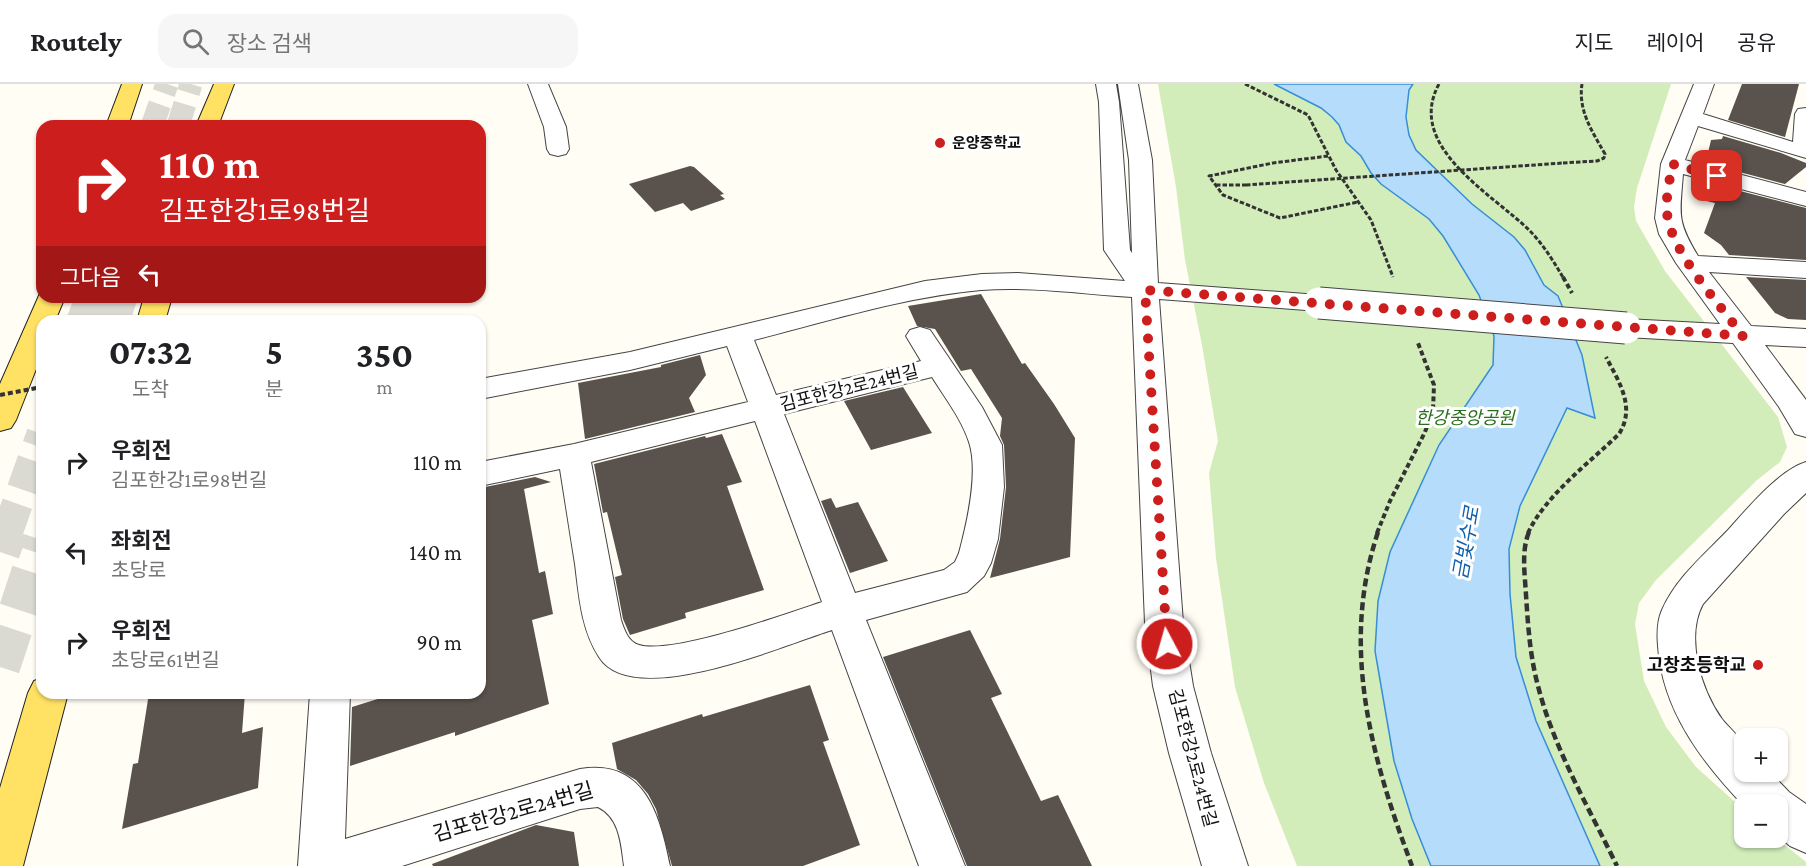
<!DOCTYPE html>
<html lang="ko">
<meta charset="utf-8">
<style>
:root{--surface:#fff;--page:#f6f6f6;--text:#202124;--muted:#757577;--line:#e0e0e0}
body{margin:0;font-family:"Crimson Pro","Noto Sans KR",serif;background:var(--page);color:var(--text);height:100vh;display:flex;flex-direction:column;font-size:22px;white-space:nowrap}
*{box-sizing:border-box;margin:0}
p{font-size:20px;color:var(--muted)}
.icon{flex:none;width:33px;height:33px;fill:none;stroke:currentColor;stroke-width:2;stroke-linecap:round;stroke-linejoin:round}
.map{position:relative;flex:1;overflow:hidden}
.panel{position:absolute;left:36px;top:231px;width:450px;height:384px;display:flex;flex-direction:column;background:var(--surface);border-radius:18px;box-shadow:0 2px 4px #0004}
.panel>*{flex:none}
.banner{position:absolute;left:36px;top:36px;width:450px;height:183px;border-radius:18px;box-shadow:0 2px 4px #0004;background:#cc1e1d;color:#fff;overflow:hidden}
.buttons{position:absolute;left:1734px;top:644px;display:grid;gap:12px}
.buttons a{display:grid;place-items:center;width:54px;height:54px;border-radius:12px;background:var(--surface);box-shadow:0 2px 4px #0004;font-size:30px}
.pin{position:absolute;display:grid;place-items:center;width:51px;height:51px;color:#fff;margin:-26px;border-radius:12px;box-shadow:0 3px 9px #0006}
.me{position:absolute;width:66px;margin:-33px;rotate:354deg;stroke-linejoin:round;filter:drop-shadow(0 0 4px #0008)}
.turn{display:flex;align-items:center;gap:21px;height:126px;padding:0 24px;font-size:27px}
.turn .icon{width:78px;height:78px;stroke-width:2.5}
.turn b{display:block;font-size:42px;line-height:51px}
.then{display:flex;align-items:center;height:57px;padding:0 24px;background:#0003;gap:12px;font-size:22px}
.eta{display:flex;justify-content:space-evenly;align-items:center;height:102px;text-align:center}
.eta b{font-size:36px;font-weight:700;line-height:42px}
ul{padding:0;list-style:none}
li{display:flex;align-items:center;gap:18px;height:90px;padding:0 24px}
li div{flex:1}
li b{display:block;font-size:22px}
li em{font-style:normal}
header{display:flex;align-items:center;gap:36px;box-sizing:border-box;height:84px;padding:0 30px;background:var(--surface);border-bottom:2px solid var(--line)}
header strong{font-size:28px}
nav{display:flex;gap:33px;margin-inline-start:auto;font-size:21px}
.search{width:420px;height:54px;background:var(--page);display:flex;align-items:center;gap:15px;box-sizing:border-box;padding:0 21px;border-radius:18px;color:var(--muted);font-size:22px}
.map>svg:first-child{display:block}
.green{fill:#d2edba}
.water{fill:#b5dcfa;stroke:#368ed7;stroke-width:1.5}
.building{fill:#5a524c}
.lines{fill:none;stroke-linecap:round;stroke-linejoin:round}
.major-tunnel-far2{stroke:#dbdad2;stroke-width:23;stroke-dasharray:23 12;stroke-linecap:butt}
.major-tunnel-far1{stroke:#dbdad2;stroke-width:31;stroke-dasharray:31 15;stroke-linecap:butt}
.major-tunnel{stroke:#dbdad2;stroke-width:40;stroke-dasharray:40 20;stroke-linecap:butt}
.minor-casing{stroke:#444;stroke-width:2}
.major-casing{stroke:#222;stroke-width:2}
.path-far2{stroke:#333;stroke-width:3;stroke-dasharray:4.5 2;stroke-linecap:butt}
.path-far1{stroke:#333;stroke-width:4;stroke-dasharray:5 3;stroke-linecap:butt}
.path{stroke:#333;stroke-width:4.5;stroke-dasharray:8 4;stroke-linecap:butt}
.minor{fill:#fff;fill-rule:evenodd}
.major{fill:#ffe264;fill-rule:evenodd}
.minor-bridge-casing{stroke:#444;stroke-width:33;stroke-linecap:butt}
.path-bridge-far1{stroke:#333;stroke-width:3;stroke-dasharray:4.5 2;stroke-linecap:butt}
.path-bridge{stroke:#333;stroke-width:4;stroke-dasharray:5 3;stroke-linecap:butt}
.minor-bridge{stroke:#fff;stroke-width:31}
.route{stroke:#cc1e1d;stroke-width:10;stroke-dasharray:0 18}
.poi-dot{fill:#cc1e1d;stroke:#fff;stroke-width:2}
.labels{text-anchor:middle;stroke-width:6;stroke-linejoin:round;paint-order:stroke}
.far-poi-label{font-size:15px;font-weight:bold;fill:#111;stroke:#fff;text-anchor:start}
.street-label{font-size:18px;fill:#111;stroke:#fff}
.park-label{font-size:18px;font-style:italic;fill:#276f1a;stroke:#fff}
.poi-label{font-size:18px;font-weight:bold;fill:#111;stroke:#fff;text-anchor:end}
.water-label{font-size:20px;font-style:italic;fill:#0f5fad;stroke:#fff}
.near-street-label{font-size:21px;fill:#111;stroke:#fff}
</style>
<header>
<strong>Routely</strong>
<div class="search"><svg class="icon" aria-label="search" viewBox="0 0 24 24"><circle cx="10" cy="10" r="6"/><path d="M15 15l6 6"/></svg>장소 검색</div>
<nav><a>지도</a><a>레이어</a><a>공유</a></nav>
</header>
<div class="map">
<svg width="1806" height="782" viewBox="0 0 1806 782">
<rect width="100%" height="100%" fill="#fffdf4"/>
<!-- green -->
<path class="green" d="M1158,0H1671L1637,104L1634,123L1636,137L1665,187L1778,333L1787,363L1780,378L1757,396L1656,496L1639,519L1635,540L1644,597L1666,643L1696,683L1744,726V753H1775L1806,778V782H1297L1264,699L1235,603L1216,474L1209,389L1218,357L1202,261L1185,176L1176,103Z"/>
<!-- water -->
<path class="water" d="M1274,0H1413L1409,6L1406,33L1409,51L1416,66L1472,120L1514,153L1525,166L1544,201L1558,212L1582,271L1595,334L1567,324L1520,422L1509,465L1510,510L1516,573L1536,637L1600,782H1431L1412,735L1394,677L1375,567L1378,517L1390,468L1439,361L1493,281L1494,252L1479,211L1443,152L1429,135L1381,100L1371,89L1361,72L1346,58L1339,41L1332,33L1321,24Z"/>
<!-- building -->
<path class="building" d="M1742,0H1799L1785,53L1728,36Z
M1723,52L1781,69L1806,79V83L1785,100L1713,81L1714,78L1707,73L1711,56L1722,55Z
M690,82L694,83L724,110L720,111L725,115L691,127L683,119L655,128L629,100Z
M1705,98L1806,124V176L1729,171L1721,161L1704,149L1715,119L1698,115Z
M1746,193L1806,196V236L1788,235L1775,229Z
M981,210L1022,280L1025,279L1054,320L1075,354L1070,473L990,494L1000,455L1006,403L1004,361L1000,352L1002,334L971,285L961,287L935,245L917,242L908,222Z
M700,271L706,291L689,314L695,328L585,355L578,299L661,283V281Z
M903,303L932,349L871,366L844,317Z
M722,350L742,398L727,402L764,506L685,529L686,534L630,551L623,535L615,493L622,491L607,428L603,429L594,380L705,352L706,354Z
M535,393L551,398L524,405L539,489L545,487L553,530L532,536L549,620L455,652V648L350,682L352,623L397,609H480V404Z
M831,414L836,424L858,418L888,477L850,489L821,417Z
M970,546L1002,610L991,614L1041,717L1058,711L1092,782H967L883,573Z
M810,601L829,656L823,658L860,761L803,782H672L656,725L648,710L636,696L617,685L612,659L702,630L703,633Z
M149,609H245L242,649L263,643L258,704L122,745L133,680L138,679Z
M536,741L574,748L579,782H433L432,780Z"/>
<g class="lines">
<!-- major-tunnel-far2 -->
<path class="major-tunnel-far2" d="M152,42L167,0
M178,42L191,0"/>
<!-- major-tunnel-far1 -->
<path class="major-tunnel-far1" d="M82,237L91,213
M114,237L122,213
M7,449L42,350"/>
<!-- major-tunnel -->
<path class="major-tunnel" d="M0,468L7,448
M0,583L42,456"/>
<!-- minor casing -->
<g class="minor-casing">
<path id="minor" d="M528,0H548L566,43L569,65L566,70L558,72L550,70L547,65L544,43Z
M1096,0H1116L1119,18L1130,166L1132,169L1129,76L1118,0H1138L1152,76L1158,199L1319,211L1329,213L1333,219L1329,225L1319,227L1159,215L1183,539L1193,602L1211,669L1248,782H1202L1169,669L1153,602L1145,539L1132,213C1082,210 1031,202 981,206C904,213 829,237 754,256L776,311L921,277L906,252L910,246L920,243L930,246L982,323L1002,361L1004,403L998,455L991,479L984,492L967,508L866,536L965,782H919L832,546C784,561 633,627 599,573C581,545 579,512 575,480C570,449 565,417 560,385L480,402V378L574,360L748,318L727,262L630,286L480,315V295L630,268L925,197L982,190L1018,189L1125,197L1104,166L1099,18ZM932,293C945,314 961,334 969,358C979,388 967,439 959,469L955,478L944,486L855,509L784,330ZM755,337L822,518C786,530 672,571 639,561C628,558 624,545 621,536L591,378Z
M1694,0H1714L1703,30L1793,58L1795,30L1798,25L1806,24V74L1698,42L1685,76L1806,108V122L1683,90C1680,130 1676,136 1698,172L1806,178V194L1709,188L1751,242L1806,245V263L1765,261L1806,316V353L1795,350L1779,323L1733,259L1626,253L1616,250L1612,244L1616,238L1626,235L1720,240L1676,179L1659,150L1655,134L1661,80Z
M1806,378V409L1784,430L1703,520C1685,553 1701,606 1722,635C1728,643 1742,654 1744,664C1746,671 1744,680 1744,687H1769L1789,708L1806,720V769L1790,762L1778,752V720H1744V722C1702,678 1662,626 1658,562C1657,550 1657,537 1662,526C1676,494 1704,471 1728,446C1748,424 1778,387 1806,378Z
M310,609H350L345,755L580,685C645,674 660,732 670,782H624C621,760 620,734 598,723L580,725L402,782H298Z"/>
</g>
<!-- major casing -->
<g class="major-casing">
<path id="major" d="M122,0H142L128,42H106Z
M214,0H234L218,42H196Z
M41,207L42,213H65L55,237H42V270L16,336L11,344L0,347V300Z
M144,213H172L165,237H137Z
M42,594V609H68L23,782H0V704L28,609L34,597Z"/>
</g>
<!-- path-far2 -->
<path class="path-far2" d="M1245,0L1308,31L1336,86L1371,136L1393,193
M1439,0C1405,62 1491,109 1529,146C1543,160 1554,178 1564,195
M1328,72L1273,79L1209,92L1223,111L1280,134L1358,118
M1563,79L1597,77L1604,74L1605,70C1592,47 1578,27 1582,0
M1216,101H1246"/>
<!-- path-far1 -->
<path class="path-far1" d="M1563,193L1572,209
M1377,449L1390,417L1425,348L1433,326L1434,301L1418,259
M1528,449C1545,412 1589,379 1619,350C1636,323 1619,298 1606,273"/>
<!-- path -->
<path class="path" d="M1378,448C1340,562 1371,673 1412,782
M1529,448C1521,467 1525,491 1526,511C1528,542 1530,572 1538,602C1554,665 1589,724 1617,782"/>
<!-- minor -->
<use href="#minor" class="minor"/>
<!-- major -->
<use href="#major" class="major"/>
<!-- minor-bridge casing -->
<g class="minor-bridge-casing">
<path id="minor-bridge" d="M1319,219L1626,244"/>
</g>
<!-- path-bridge-far1 -->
<path class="path-bridge-far1" d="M1246,101L1563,79"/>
<!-- path-bridge -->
<path class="path-bridge" d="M0,311L42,303"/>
<!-- minor-bridge -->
<use href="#minor-bridge" class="minor-bridge"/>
</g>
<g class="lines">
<!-- route -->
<path class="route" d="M1167,560L1145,206L1743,252C1720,221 1675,172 1668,135C1664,118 1670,97 1672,80L1717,92"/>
</g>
<!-- markers -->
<g class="poi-dot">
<circle cx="940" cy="59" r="6"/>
<circle cx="1758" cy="581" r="6"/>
</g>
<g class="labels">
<!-- far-poi labels -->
<g class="far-poi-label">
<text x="952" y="64">운양중학교</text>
</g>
<!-- street labels -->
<g class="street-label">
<text transform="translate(849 304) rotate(-14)" y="6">김포한강2로24번길</text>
<text transform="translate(1193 674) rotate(75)" y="6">김포한강2로24번길</text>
</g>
<!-- park labels -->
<g class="park-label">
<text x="1465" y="340">한강중앙공원</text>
</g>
<!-- poi labels -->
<g class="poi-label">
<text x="1746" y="587">고창초등학교</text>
</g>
<!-- water labels -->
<g class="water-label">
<text transform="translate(1466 459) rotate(-80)" y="7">금빛수로</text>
</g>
<!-- near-street labels -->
<g class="near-street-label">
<text transform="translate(513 728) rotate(-16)" y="7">김포한강2로24번길</text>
</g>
</g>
</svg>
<div class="buttons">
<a>+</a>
<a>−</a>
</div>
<div class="pin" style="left:1717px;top:92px;background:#d93025"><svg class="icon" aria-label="arrive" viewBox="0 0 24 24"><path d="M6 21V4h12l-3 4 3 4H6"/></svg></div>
<svg class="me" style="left:1167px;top:560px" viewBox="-20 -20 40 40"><circle r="17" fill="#cc1e1d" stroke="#fff" stroke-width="3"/><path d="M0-11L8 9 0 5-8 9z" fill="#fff"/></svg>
<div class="banner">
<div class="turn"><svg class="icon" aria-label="right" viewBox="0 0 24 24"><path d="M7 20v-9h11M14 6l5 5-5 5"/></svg><div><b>110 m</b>김포한강1로98번길</div></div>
<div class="then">그다음<svg class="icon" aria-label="left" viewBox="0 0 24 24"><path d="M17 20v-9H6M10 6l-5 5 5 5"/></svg></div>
</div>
<section class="panel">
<div class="eta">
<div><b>07:32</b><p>도착</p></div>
<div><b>5</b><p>분</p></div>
<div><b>350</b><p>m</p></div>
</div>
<ul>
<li><svg class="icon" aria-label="right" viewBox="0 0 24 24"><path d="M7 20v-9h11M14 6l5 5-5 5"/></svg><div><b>우회전</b><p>김포한강1로98번길</p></div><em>110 m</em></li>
<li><svg class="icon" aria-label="left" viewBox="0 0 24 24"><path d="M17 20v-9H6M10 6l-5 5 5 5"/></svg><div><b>좌회전</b><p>초당로</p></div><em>140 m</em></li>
<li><svg class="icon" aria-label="right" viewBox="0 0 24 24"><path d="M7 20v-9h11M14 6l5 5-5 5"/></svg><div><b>우회전</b><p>초당로61번길</p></div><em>90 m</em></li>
</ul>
</section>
</div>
